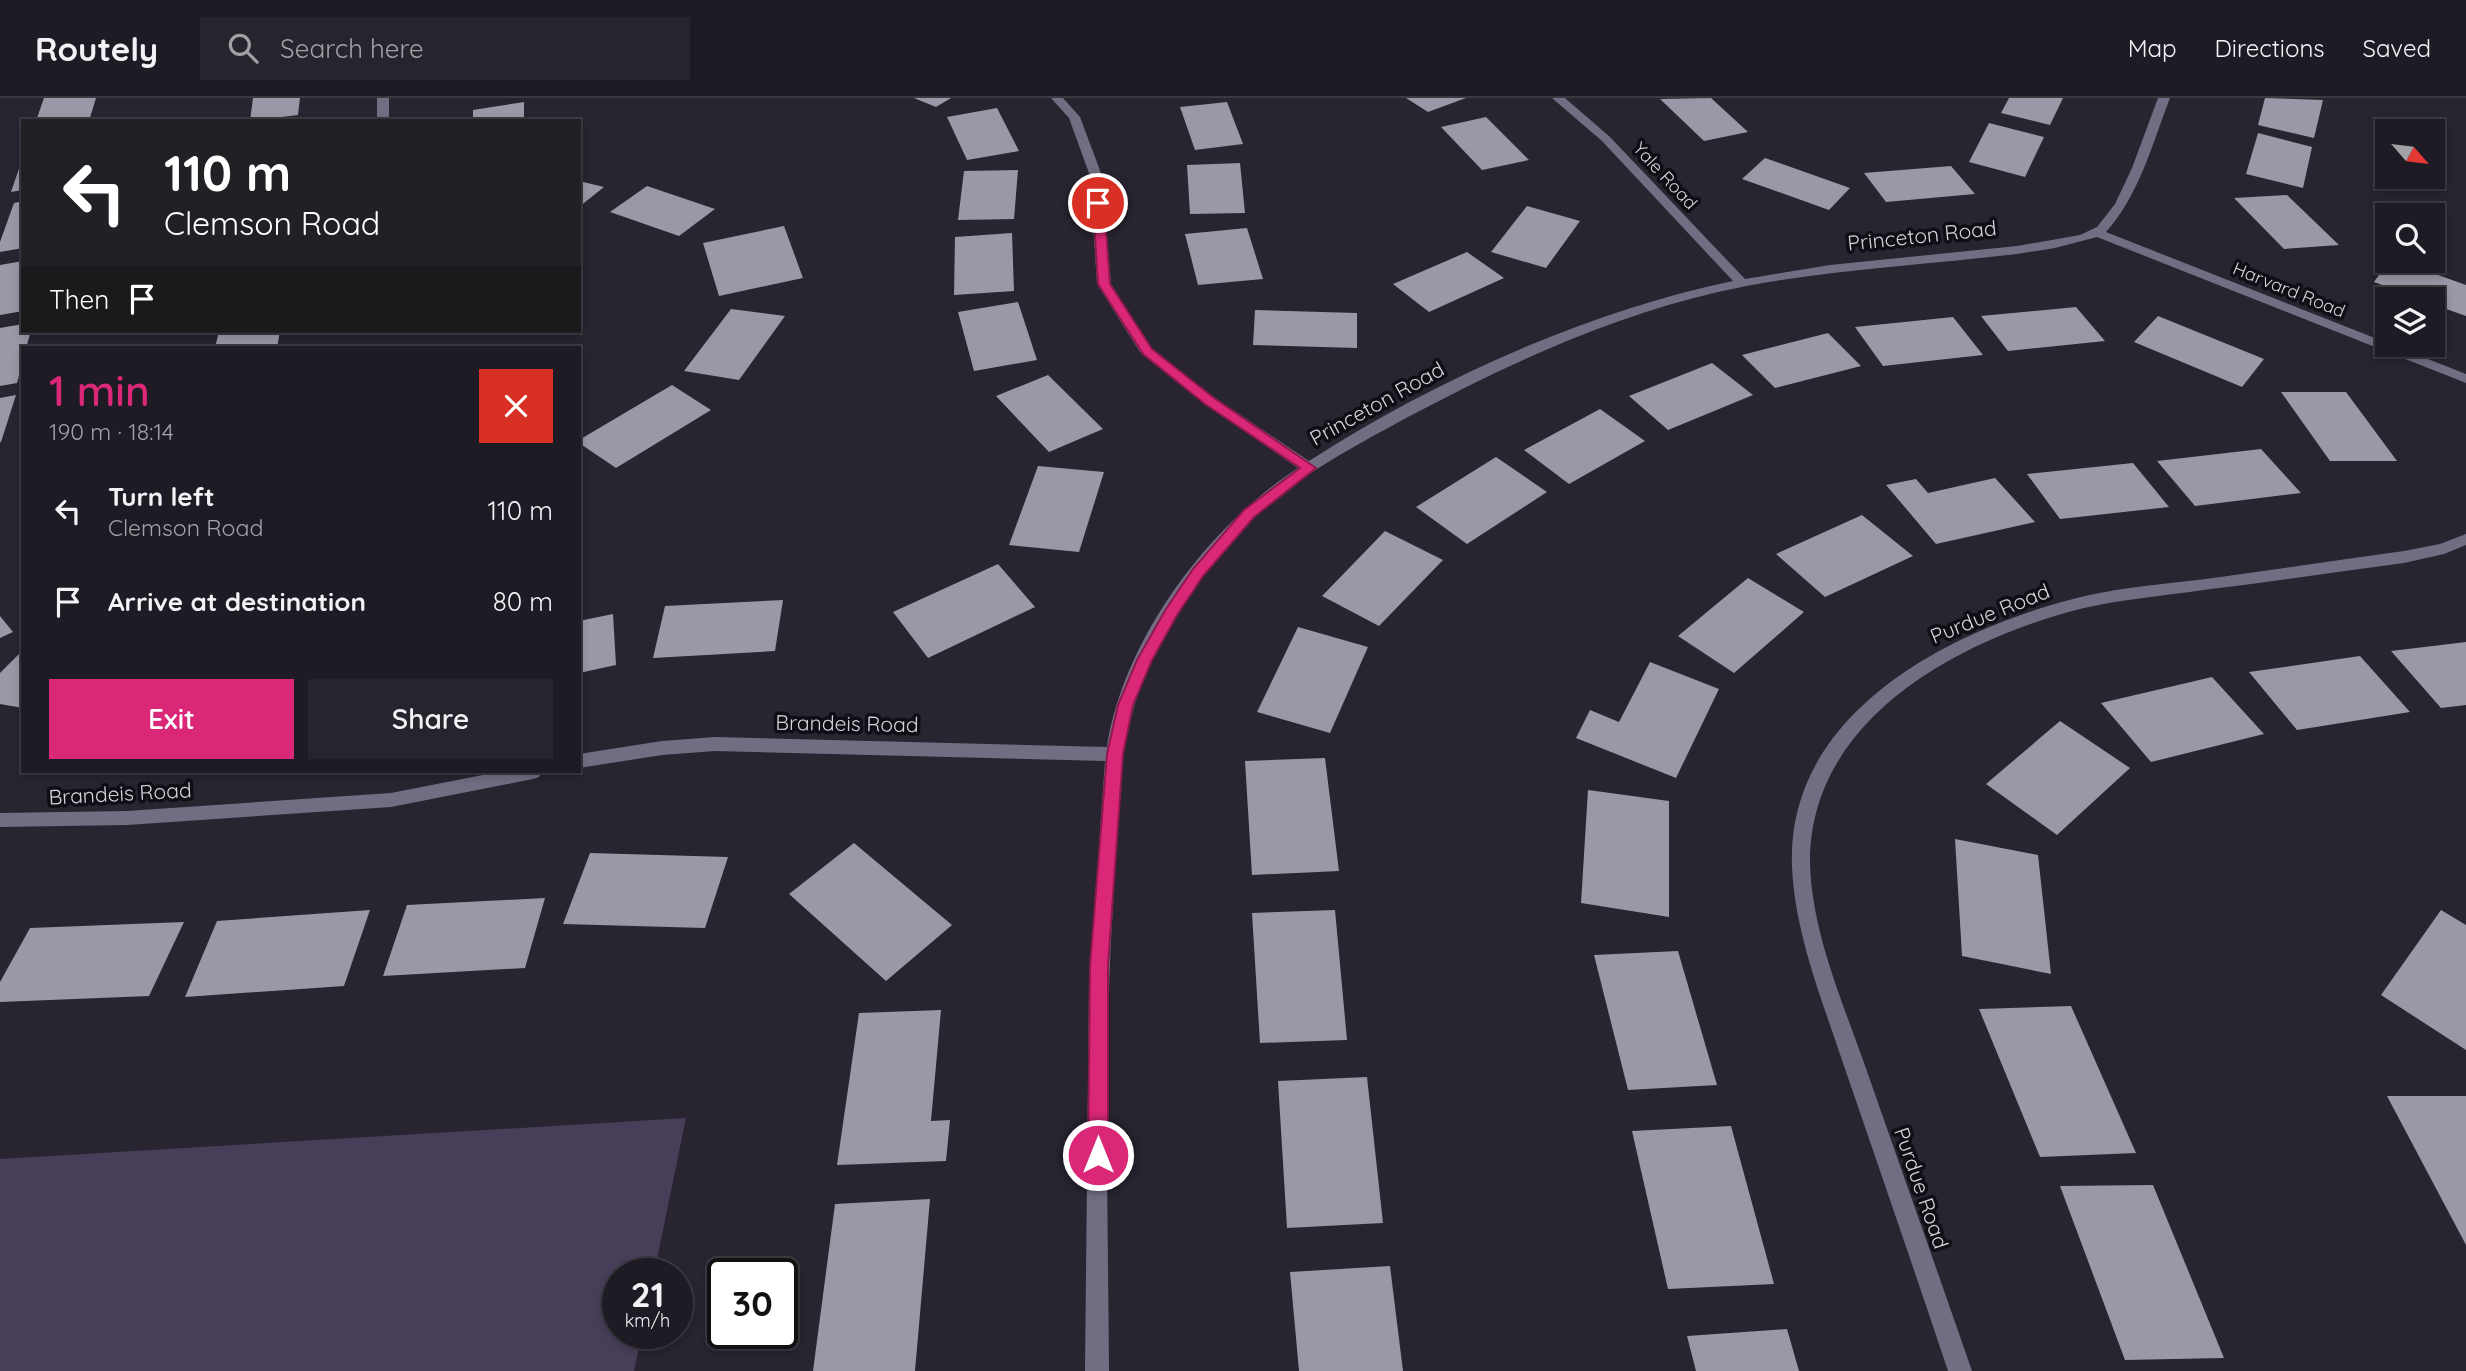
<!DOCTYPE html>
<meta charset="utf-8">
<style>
:root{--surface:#1e1b24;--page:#26242c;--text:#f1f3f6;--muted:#a1a1a6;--line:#3c3941;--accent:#db2777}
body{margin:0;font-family:Quicksand,sans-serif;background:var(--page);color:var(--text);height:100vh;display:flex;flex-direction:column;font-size:26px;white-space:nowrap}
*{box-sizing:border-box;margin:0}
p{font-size:23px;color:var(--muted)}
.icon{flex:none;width:38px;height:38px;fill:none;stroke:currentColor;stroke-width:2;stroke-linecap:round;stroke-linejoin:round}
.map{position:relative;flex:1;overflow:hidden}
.details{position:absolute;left:21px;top:248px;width:560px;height:427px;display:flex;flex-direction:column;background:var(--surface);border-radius:0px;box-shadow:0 4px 10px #0003,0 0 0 2px var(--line)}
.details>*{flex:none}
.hud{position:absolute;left:21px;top:21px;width:560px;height:214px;border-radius:0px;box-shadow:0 4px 10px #0003,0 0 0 2px var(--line);background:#202124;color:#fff;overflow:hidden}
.needle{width:46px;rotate:118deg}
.controls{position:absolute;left:2375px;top:21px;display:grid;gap:14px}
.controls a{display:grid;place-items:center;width:70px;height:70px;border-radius:0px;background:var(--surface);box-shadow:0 4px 10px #0003,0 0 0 2px var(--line);font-size:35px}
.speed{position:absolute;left:602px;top:1160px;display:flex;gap:14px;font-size:35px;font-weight:700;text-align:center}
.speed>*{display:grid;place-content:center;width:91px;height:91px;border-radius:50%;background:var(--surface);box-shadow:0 4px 10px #0003,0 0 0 2px var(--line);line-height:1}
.speed small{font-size:18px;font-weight:400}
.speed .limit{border:4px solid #111;border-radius:10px;background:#fff;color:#111}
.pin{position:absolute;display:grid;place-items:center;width:60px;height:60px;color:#fff;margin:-30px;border:4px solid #fff;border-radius:50%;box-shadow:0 2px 7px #0007}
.me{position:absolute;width:77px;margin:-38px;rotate:0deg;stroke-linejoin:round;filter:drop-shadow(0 0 5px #0008)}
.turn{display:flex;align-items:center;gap:24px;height:147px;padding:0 28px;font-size:32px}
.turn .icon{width:91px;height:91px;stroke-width:2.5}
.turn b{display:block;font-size:49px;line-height:60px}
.then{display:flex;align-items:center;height:66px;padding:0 28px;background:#0003;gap:14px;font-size:26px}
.round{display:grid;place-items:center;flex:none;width:74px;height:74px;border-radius:0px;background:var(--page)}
.summary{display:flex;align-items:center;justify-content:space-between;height:119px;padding:0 28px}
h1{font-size:42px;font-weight:600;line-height:52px;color:var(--accent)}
.action{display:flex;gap:14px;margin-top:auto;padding:14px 28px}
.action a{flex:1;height:80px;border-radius:0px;background:var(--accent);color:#fff;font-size:28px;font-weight:600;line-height:80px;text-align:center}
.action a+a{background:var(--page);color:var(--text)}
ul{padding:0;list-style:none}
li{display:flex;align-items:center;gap:21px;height:91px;padding:0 28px}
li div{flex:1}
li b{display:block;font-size:26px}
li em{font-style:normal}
header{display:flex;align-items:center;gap:42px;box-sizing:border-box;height:98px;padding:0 35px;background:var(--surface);border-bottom:2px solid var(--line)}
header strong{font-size:33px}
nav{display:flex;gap:38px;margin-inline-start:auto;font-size:24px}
.search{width:490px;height:63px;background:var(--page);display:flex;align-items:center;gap:18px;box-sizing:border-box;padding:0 24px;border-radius:0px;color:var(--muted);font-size:26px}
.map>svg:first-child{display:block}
.green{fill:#473f5a}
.building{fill:#9b97a6}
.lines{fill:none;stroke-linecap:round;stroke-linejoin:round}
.minor{fill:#736d83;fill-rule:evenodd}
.route{fill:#db2777;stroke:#8e194d;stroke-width:2}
.labels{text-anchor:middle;stroke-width:7;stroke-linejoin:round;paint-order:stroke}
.far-street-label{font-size:18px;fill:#d5d3db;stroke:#100e14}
.street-label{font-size:21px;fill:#d5d3db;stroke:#100e14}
</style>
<header>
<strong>Routely</strong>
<div class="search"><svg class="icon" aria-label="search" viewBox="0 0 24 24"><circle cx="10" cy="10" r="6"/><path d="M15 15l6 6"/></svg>Search here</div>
<nav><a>Map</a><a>Directions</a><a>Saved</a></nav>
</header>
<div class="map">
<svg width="2466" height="1273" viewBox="0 0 2466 1273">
<rect width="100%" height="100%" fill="#282430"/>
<!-- green -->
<path class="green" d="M686,1020L654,1176H618V1236H642L634,1273H0V1061Z"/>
<!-- building -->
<path class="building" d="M44,0H96L89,23H36Z
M253,0H300L298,17L250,23Z
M914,0H951L936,9Z
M1406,0H1466L1428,14Z
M1711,0L1748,34L1704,43L1660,1Z
M2009,0H2063L2050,27L2001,15Z
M2265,0L2323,2L2314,40L2258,27Z
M524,4V23H473V12Z
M1227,4L1243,46L1195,52L1180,9Z
M997,10L1019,53L967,62L947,19Z
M1486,19L1529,62L1482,72L1441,29Z
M1989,25L2044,39L2025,79L1969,64Z
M2258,35L2312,49L2303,90L2246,76Z
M1765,60L1850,90L1829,112L1742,81Z
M22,62L23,92L11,94Z
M1240,65L1245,115L1190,116L1187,67Z
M1951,68L1975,96L1886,104L1864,75Z
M1018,72L1014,121L958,122L964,73Z
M579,83L604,89L579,109Z
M647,88L715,111L679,138L610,114Z
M2287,97L2339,147L2284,151L2234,100Z
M23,103V150L0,154V144L14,105Z
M1527,108L1580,123L1546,170L1491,154Z
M784,128L803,180L719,198L703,145Z
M1247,130L1263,181L1198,187L1185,136Z
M1012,135L1014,193L954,197L955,139Z
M1467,154L1504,180L1429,214L1393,186Z
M23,163V213L0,217V167Z
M2389,163H2399L2466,187V218L2432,206V201H2420L2374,184Z
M1018,204L1037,262L974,273L958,214Z
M2076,209L2105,243L2008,253L1981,218Z
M731,211L785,218L739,282L684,273Z
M1255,212L1357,215V250L1253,247Z
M2158,218L2264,261L2242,289L2134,244Z
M1953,219L1983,257L1883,268L1855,229Z
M23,226V233H31L26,250H23V263L17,285L0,288V230Z
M219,233H280L277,250H215Z
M1828,235L1861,268L1775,290L1742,257Z
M1712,265L1753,297L1668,332L1629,298Z
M1048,277L1103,331L1049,354L996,298Z
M672,287L711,312L616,370L579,345V342Z
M2281,294H2346L2397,363H2330Z
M16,297L1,344H0V300Z
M1600,311L1645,343L1569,386L1524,352Z
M2261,351L2301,395L2195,408L2157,363Z
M1496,359L1547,394L1467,446L1416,409Z
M2133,365L2169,409L2060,421L2027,376Z
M1038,368L1104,374L1079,454L1009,447Z
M1995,380L2035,424L1936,446L1886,387L1916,381L1928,395Z
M1862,417L1913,458L1825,499L1776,456Z
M1385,433L1443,462L1379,528L1322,498Z
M998,466L1035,509L928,560L893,514Z
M1748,480L1804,514L1734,575L1678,538Z
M783,502L775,553L653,560L665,508Z
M613,516L616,567L579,575V523Z
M0,518L13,534L0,540Z
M1298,529L1368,549L1330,635L1257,614Z
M2466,544V607L2441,610L2391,553Z
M23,552V610L0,606V575Z
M2360,558L2410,614L2297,632L2249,574Z
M1650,564L1719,591L1676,680L1576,640L1590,612L1619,624Z
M2212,579L2264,636L2151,664L2101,605Z
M2060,623L2130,670L2057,737L1986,686Z
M1325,660L1339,773L1252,777L1245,663Z
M1588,692L1669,703V819L1581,805Z
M1955,741L2038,757L2051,876L1962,858Z
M854,745L952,827L886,883L789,796Z
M590,755L728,759L705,830L563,826Z
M545,800L525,870L383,878L407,807Z
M370,812L344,888L185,899L217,823Z
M1335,812L1347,942L1260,945L1252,815Z
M2441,812L2466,827V952L2381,897Z
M184,824L149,898L0,904V884L30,830Z
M1678,853L1717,987L1628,992L1594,857Z
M2071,908L2136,1055L2040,1059L1979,911Z
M941,912L931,1023L950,1022L946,1063L837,1067L859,915Z
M1367,979L1383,1125L1287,1130L1278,983Z
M2387,998H2466V1147Z
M1731,1028L1774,1186L1668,1191L1632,1033Z
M2153,1087L2224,1260L2125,1262L2060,1088Z
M930,1101L915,1273H813L835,1106Z
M1390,1168L1403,1273H1299L1290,1174Z
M1787,1231L1799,1273H1696L1687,1238Z"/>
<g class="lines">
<!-- minor -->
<path class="minor" d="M377,0H389V23H377Z
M1051,0H1063L1080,19L1102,78L1111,186L1152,251L1215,300L1309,363C1433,283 1588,213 1733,183L1602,43L1552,0H1565L1610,39L1745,181L1830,167L2017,148L2080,137L2097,129L2115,106L2132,70L2158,0H2170C2152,46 2140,96 2106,134L2466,276V285L2097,139L2055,150L2017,156C1917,168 1816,172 1718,194C1609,219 1506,267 1408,319C1360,345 1311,371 1269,406C1205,461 1152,538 1131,620C1116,675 1117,735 1114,791C1103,951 1108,1112 1109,1273H1085L1089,889L1105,663L715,653L662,657L579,670V656L662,643L715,639L1107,649C1124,540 1208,429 1298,370L1205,306L1140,254L1097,186L1090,78L1069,20Z
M2466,436V447L2444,456L2404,465C2337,474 2270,484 2203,492C2163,498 2123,501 2084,510C1960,541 1808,621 1810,766C1812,833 1841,900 1863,962C1899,1065 1936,1169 1972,1273H1948C1914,1171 1879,1070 1844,968C1823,904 1795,837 1792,769C1785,613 1955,529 2085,498C2124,489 2165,486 2206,481C2272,472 2338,462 2404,453L2440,446Z
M498,674H542L539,679L533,681L391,709L127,727L0,729V715L127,713L391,695Z"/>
</g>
<!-- route -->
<path class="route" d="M1098,101L1104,105L1110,186L1152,251L1214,300L1316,370L1254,419L1203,478L1177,517L1152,562L1133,607L1123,656L1108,868V1057L1105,1063L1098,1066L1091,1063L1088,1057L1090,868L1107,656L1118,607L1137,562L1166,511L1193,471L1244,412L1300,370L1205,306L1143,256L1098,186L1093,105Z"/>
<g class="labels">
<!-- far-street labels -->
<g class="far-street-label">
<text transform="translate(1665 78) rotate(47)" y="6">Yale Road</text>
<text transform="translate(2289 192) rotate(22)" y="6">Harvard Road</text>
</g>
<!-- street labels -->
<g class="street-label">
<text transform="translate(1922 138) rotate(-6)" y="7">Princeton Road</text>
<text transform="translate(1377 306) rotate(-29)" y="7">Princeton Road</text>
<text transform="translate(1990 516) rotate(-22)" y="7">Purdue Road</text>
<text transform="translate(847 626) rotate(1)" y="7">Brandeis Road</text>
<text transform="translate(120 696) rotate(-3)" y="7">Brandeis Road</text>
<text transform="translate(1921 1090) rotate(71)" y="7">Purdue Road</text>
</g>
</g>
</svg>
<div class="controls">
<a><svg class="needle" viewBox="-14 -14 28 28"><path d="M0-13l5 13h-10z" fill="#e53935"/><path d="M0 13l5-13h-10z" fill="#a1a1a6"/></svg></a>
<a><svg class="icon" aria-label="search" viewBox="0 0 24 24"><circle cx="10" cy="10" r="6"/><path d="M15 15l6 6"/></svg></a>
<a><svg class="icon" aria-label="layers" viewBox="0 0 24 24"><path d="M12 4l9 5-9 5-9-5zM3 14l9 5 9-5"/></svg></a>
</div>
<div class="speed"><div>21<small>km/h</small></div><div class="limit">30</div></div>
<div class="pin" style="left:1098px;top:105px;background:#d93025"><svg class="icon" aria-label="arrive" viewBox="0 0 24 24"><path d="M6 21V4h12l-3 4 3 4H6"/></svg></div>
<svg class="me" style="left:1098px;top:1057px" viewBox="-20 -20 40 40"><circle r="17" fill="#db2777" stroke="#fff" stroke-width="3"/><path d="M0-11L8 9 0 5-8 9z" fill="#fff"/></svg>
<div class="hud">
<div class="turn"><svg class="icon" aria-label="left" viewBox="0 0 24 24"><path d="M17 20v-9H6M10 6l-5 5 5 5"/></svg><div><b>110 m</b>Clemson Road</div></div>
<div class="then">Then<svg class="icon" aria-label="arrive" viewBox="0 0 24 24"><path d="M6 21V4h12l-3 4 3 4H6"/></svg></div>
</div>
<section class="details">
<div class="summary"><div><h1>1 min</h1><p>190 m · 18:14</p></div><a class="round" style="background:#d93025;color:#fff"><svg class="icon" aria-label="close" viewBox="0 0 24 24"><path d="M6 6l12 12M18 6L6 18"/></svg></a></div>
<ul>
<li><svg class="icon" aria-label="left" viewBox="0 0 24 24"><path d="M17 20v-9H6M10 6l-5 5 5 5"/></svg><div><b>Turn left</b><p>Clemson Road</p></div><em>110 m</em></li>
<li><svg class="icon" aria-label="arrive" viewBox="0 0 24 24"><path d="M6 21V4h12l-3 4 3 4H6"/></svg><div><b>Arrive at destination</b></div><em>80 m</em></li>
</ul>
<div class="action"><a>Exit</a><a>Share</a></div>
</section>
</div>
